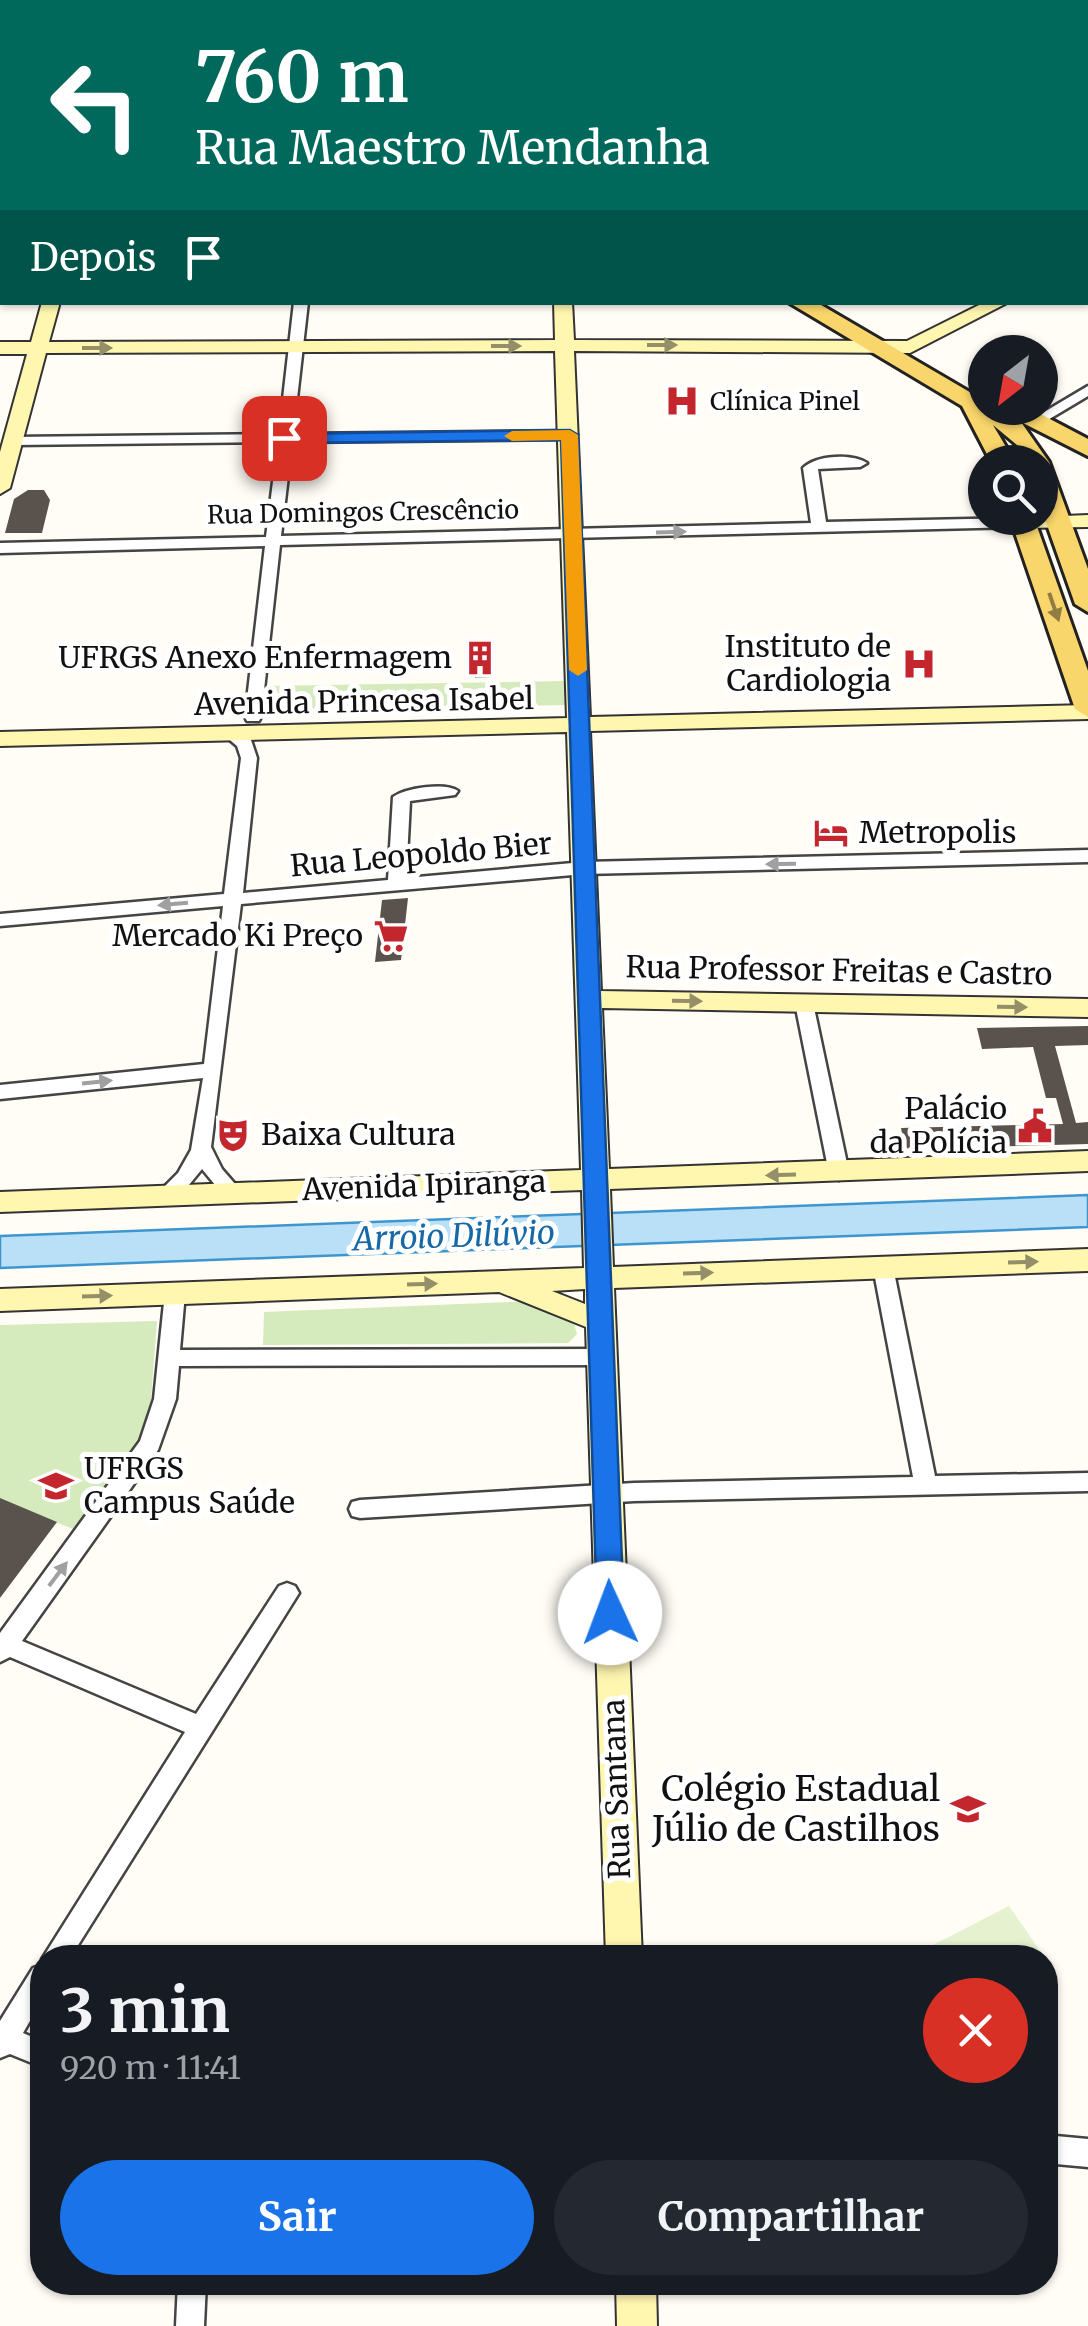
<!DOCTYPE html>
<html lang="pt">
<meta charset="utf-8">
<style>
:root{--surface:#171b24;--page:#242831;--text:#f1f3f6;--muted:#9ea1a6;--accent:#1a73e8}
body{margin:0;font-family:Merriweather,serif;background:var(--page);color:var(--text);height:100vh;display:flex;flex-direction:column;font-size:38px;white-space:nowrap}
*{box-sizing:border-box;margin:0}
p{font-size:32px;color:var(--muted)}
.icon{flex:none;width:55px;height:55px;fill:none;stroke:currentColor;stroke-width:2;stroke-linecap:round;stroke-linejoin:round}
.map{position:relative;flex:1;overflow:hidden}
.sheet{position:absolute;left:30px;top:1945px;width:1028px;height:350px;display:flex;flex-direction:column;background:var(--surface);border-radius:40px;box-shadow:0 2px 8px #0004}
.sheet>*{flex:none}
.banner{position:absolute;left:0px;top:0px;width:1090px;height:305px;box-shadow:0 2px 8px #0004;background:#00695c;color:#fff;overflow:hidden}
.needle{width:65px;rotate:211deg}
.fabs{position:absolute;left:968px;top:335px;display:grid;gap:20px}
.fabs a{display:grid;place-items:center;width:90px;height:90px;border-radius:50%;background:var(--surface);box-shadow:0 2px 8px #0004;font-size:50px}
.pin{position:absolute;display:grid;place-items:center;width:85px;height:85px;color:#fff;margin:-42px;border-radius:20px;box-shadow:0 5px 15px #0006}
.me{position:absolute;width:110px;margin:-55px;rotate:358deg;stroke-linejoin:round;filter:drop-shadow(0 0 8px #0008)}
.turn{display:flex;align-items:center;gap:35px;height:210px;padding:0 30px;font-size:45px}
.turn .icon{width:130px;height:130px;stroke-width:2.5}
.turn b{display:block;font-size:70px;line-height:85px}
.then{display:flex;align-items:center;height:95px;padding:0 30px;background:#0003;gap:20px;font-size:38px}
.round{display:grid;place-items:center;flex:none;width:105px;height:105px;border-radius:52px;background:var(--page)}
.headline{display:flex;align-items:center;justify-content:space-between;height:170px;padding:0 30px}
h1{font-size:60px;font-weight:700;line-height:75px}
.action{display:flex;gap:20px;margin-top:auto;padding:20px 30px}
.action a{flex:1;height:115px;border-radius:60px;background:var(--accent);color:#fff;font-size:40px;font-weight:700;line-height:115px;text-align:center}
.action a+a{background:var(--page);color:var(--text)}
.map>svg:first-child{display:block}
.green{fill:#d5ebbd}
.pitch{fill:#e6f2cf}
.water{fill:#b9e0f7;stroke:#3f96cf;stroke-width:2.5}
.building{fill:#5a524d}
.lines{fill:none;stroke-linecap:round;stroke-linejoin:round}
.street-casing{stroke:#444;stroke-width:5}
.secondary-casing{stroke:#333;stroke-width:4}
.primary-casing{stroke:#222;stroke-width:6}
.street{fill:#fff;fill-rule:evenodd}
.secondary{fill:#fff6b0;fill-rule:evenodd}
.primary{fill:#f9d66b;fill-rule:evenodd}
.oneway{fill:#948f68}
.oneway2{fill:#a0a0a0}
.oneway3{fill:#917d42}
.route{fill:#1a73e8;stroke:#114b97;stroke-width:2.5}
.slow{fill:#f59e0b}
.labels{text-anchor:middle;stroke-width:10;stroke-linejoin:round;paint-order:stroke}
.far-poi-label{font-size:25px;fill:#111;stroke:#fff;text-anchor:start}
.far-street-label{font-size:25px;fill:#111;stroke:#fff}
.poi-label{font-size:30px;fill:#111;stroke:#fff;text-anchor:end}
.street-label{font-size:30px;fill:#111;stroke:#fff}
.water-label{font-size:32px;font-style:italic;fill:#1768a6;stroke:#fff}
.near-poi-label{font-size:35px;fill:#111;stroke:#fff;text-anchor:end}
</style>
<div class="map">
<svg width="1088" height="2326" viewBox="0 0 1088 2326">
<rect width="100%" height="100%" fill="#fffdf5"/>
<!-- green -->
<path class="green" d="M567,681L569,705L262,710L264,686Z
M532,1301L573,1321L577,1334L568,1343L263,1345L264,1312Z
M157,1321L148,1438L73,1529L0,1500V1325Z"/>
<!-- pitch -->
<path class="pitch" d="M1009,1906L1045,1958L938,1957L931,1946Z"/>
<!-- water -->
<path class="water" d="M1088,1195V1227L0,1268V1236Z"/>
<!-- building -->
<path class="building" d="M44,490L50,500L42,533H5L14,499L28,490Z
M475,639H492L493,677L475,678Z
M408,898L401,960L375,962L382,900Z
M1088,1026V1045L1055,1046L1076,1123L1088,1122V1144L905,1149L901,1128L1063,1124L1056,1098H1046L1033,1047L982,1049L977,1028Z
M0,1498L57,1522L0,1598Z"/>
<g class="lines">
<!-- street casing -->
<g class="street-casing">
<path id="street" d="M124,0H136V2H125Z
M922,0H938L940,2H925Z
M0,157H2V165H0Z
M294,302H308L293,434L570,431L577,435L570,439L292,442L281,536L811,523L803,468C816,455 852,453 867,463L860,467L818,469L826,522L1022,518L1031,522L1023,527L280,545L261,717L259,721H247L245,717L265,546L0,553V543L266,537L278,442L13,445L6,441L13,437L279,434Z
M1088,386V396L1041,424L1029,421Z
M232,730L251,740L257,758L243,893L388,880L393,797C406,788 445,782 458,791L455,795L410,801L406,878L584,862L1088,850V862L584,874L241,904L211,1147L222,1169L242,1192L232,1199L225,1197L202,1169L184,1191L167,1201L157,1194L178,1173L191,1150L203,1078L0,1099V1085L204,1064L223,906L0,926V914L224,894L241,758L237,746L224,735Z
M804,997L813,1003L849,1173L839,1180L829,1173L795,1003Z
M883,1259L890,1261L893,1267L935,1476L1088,1473V1491L634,1501L360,1518L352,1516L349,1509L352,1502L360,1500L634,1483L913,1477L873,1267L876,1261Z
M175,1285L182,1287L185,1293L180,1350L602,1349L610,1351L613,1357L610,1363L602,1365L179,1366L176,1399L158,1450L22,1641L196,1714L279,1586L287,1583L295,1586L299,1593L70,1958L42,1959L185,1732L10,1657L0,1662V1633L140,1441L154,1399L165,1293L168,1287Z
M42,1965V2000L23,2033L42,2041V2067L10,2054L0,2058V2021L33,1968Z
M1045,2135L1088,2139V2167L1045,2163Z
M178,2282H206L204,2326H176Z"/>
</g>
<!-- secondary casing -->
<g class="secondary-casing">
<path id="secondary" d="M0,245H2V255H0Z
M42,302H60L49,342L555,340L554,302H572L574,340L907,341L985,302H1009L910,353L574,351L590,717L1088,705V719L590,731L601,991L1088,999V1017L602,1008L609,1169L1088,1151V1171L610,1189L613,1267L1088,1249V1271L614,1288L642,1958H606L586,1327L499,1292L0,1311V1289L584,1268L582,1190L0,1212V1192L581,1170L567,732L0,746V732L567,718L555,351L46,353L10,488L0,494V452L27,354H0V342H31ZM585,1289V1304L552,1291Z
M1088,515V527L1023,528L1013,522L1016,518Z
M616,2282H656L657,2326H617Z"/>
</g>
<!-- primary casing -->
<g class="primary-casing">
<path id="primary" d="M255,0H277L278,2H257Z
M284,0H306L307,2H286Z
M788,302H816L985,401V408L1004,412L1002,408H1029L1088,439V456L1021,422L1049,462L1088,569V612L1075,604L1040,505V462H1025L1017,445L993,425L1015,462H991L962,406Z
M1010,518H1034L1088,671V717L1075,709Z"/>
</g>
<!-- street -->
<use href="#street" class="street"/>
<!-- secondary -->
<use href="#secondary" class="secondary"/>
<!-- primary -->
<use href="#primary" class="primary"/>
</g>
<!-- one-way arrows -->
<defs><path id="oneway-solid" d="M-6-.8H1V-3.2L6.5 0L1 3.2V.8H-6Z" transform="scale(2.5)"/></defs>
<g class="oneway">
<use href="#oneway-solid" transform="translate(662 345)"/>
<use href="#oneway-solid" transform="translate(506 346)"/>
<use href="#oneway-solid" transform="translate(97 348)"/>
<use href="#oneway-solid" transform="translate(687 1001) rotate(1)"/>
<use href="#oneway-solid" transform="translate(1012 1007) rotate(1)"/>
<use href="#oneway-solid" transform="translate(781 1175) rotate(178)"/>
<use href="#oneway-solid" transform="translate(1023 1262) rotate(-2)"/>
<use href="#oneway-solid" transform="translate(698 1273) rotate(-2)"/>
<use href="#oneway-solid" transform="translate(422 1284) rotate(-2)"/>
<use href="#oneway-solid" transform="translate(97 1296) rotate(-2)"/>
</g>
<g class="oneway2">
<use href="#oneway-solid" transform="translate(671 532) rotate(-2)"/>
<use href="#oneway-solid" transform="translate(781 864) rotate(179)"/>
<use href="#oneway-solid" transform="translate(173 904) rotate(175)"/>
<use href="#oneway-solid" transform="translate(97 1082) rotate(-6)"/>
<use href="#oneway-solid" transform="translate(58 1574) rotate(-53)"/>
</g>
<use class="oneway3" href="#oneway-solid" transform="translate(1054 607) rotate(71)"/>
<!-- route -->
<path class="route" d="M570,430L578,435L624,1613L620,1621H601L597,1613L561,440L284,443L276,438L284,434Z"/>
<!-- slow -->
<path class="slow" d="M570,430L578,435L587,670L578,676L569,670L561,440L512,441L504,436L512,431Z"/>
<!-- icons -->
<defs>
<g id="hospital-bare" transform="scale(2.7)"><path d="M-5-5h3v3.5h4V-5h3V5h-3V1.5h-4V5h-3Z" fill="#c4262e" stroke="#fff" stroke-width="2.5" paint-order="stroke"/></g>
<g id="building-bare" transform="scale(2.7)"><path d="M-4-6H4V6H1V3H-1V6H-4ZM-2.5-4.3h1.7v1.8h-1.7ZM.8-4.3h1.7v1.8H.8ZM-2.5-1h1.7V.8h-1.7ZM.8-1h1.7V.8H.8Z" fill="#c4262e" stroke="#fff" stroke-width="2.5" paint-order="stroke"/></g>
<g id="hotel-bare" transform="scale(2.7)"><path d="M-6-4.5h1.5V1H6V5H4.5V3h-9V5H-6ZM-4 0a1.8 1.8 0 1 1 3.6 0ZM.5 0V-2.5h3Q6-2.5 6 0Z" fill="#c4262e" stroke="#fff" stroke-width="2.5" paint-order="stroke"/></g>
<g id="supermarket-bare" transform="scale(2.7)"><path d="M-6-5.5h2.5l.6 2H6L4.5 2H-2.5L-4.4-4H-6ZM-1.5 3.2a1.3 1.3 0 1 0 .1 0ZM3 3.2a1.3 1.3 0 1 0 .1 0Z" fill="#c4262e" stroke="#fff" stroke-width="2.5" paint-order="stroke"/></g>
<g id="civic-bare" transform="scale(2.7)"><path d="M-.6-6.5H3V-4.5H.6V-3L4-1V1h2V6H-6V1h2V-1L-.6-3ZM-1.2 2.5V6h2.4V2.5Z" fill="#c4262e" stroke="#fff" stroke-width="2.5" paint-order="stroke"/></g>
<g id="theatre-bare" transform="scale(2.7)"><path d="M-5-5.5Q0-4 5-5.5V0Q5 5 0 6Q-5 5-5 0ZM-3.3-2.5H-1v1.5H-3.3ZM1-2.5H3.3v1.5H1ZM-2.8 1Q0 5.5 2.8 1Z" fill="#c4262e" stroke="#fff" stroke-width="2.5" paint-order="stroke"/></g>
<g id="university-bare" transform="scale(2.7)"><path d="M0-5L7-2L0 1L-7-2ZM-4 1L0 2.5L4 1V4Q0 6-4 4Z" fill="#c4262e" stroke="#fff" stroke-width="2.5" paint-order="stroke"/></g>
<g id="school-bare" transform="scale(2.7)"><path d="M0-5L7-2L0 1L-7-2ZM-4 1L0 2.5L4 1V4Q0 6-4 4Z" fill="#c4262e" stroke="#fff" stroke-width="2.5" paint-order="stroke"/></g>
</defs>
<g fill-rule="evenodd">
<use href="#hospital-bare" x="682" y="401"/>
<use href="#building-bare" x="480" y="658"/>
<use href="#hospital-bare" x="919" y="664"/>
<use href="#hotel-bare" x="831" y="833"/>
<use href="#supermarket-bare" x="391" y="936"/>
<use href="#civic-bare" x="1035" y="1126"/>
<use href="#theatre-bare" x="233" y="1135"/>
<use href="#university-bare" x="56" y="1486"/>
<use href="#school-bare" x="968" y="1809"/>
</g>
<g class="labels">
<!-- far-poi labels -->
<g class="far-poi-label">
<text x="710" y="410">Clínica Pinel</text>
</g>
<!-- far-street labels -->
<g class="far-street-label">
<text transform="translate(363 512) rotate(-1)" y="9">Rua Domingos Crescêncio</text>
</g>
<!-- poi labels -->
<g class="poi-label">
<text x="891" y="657">Instituto de<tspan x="891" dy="34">Cardiologia</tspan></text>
<text x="452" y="668">UFRGS Anexo Enfermagem</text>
<text x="859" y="843" text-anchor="start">Metropolis</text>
<text x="363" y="946">Mercado Ki Preço</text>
<text x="1007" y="1119">Palácio<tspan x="1007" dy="34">da Polícia</tspan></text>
<text x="261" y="1145" text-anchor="start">Baixa Cultura</text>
<text x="84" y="1479" text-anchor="start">UFRGS<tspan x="84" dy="34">Campus Saúde</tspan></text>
</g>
<!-- street labels -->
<g class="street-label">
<text transform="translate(364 702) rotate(-1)" y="10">Avenida Princesa Isabel</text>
<text transform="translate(421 855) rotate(-5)" y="10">Rua Leopoldo Bier</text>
<text transform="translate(839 971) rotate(1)" y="10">Rua Professor Freitas e Castro</text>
<text transform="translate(424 1186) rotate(-2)" y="10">Avenida Ipiranga</text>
<text transform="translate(617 1789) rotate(-92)" y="10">Rua Santana</text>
</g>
<!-- water labels -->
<g class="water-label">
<text transform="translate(454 1236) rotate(-2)" y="11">Arroio Dilúvio</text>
</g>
<!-- near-poi labels -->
<g class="near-poi-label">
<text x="940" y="1801">Colégio Estadual<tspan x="940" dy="40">Júlio de Castilhos</tspan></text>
</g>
</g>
</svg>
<div class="fabs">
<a><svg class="needle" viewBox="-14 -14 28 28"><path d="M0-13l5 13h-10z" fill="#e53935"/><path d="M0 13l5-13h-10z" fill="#9ea1a6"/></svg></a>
<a><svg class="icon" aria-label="search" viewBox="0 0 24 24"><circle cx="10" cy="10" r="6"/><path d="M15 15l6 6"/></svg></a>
</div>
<div class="pin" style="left:284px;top:438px;background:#d93025"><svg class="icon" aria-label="arrive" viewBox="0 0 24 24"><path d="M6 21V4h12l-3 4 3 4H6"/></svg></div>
<svg class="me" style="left:610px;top:1613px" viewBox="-20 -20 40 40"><circle r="19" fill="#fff"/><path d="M0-13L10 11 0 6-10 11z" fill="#1a73e8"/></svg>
<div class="banner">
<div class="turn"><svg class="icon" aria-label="left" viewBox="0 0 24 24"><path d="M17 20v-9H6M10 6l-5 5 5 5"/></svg><div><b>760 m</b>Rua Maestro Mendanha</div></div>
<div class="then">Depois<svg class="icon" aria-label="arrive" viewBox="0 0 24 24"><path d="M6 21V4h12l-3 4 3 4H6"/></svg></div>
</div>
<section class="sheet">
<div class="headline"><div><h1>3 min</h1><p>920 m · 11:41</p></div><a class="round" style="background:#d93025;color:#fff"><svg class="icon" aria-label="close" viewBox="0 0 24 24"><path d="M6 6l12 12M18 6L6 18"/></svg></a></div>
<div class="action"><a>Sair</a><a>Compartilhar</a></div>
</section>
</div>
